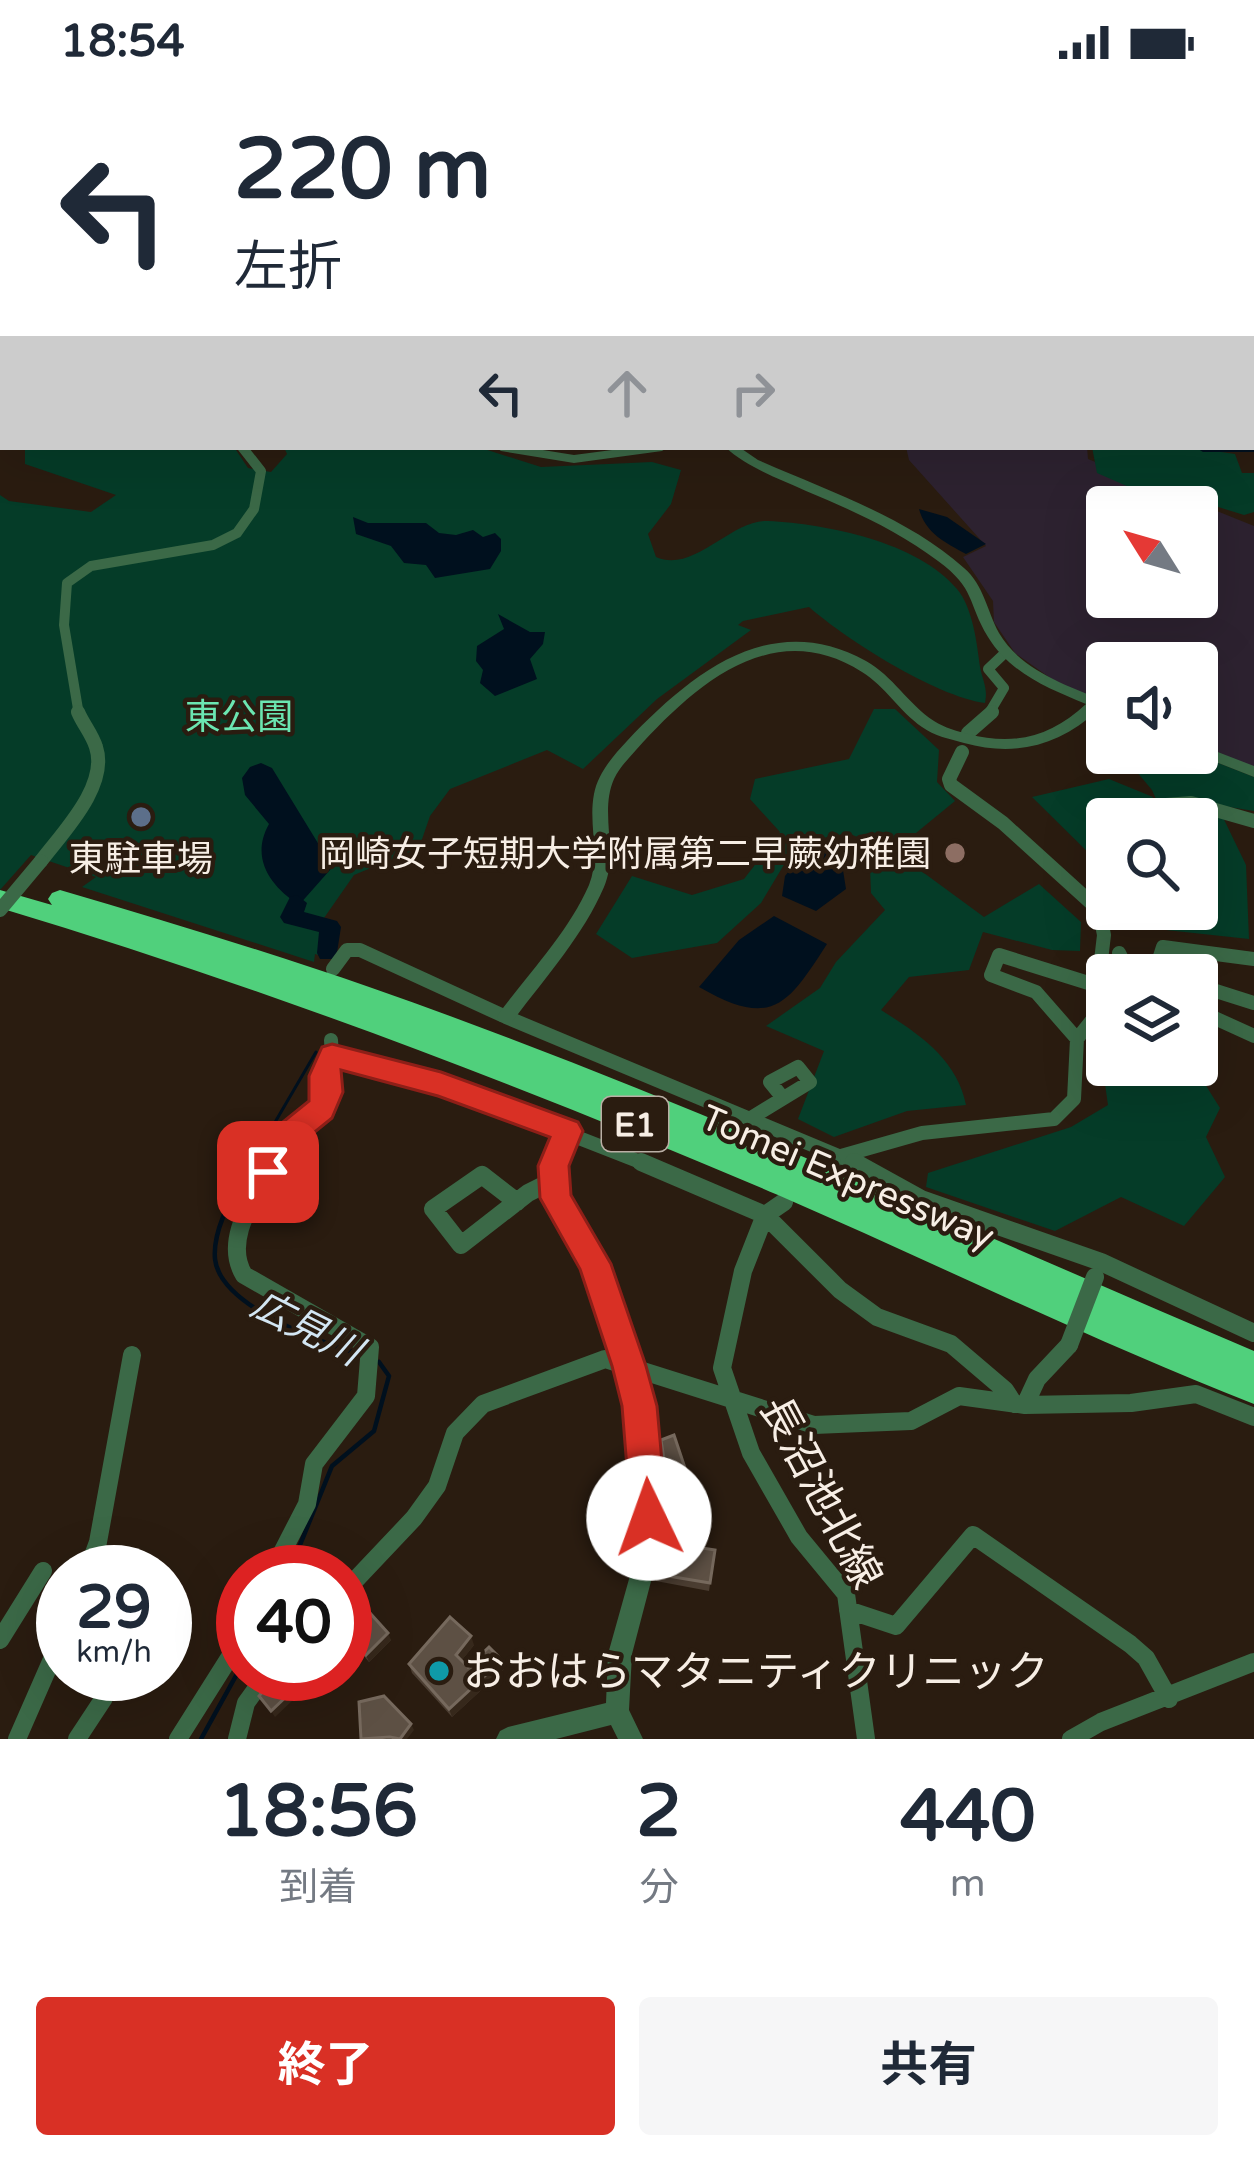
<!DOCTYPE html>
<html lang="ja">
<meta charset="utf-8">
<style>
:root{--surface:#fff;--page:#f6f6f7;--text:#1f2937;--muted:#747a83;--accent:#d93025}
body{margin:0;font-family:"Varela Round","Noto Sans JP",sans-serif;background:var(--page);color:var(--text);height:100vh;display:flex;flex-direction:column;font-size:45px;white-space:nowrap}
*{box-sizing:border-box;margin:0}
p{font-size:39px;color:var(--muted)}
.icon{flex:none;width:66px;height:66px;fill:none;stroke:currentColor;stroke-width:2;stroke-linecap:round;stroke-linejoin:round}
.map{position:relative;height:1655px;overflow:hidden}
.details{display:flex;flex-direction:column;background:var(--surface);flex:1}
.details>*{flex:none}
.hud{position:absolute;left:0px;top:0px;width:1254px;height:366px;box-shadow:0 12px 48px #0002;background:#fff;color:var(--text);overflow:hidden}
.needle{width:78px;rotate:307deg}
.buttons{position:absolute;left:1086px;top:402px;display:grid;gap:24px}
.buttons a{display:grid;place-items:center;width:132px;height:132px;border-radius:12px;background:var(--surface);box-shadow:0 12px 48px #0002;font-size:60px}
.speed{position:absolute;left:36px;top:1461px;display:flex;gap:24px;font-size:60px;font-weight:700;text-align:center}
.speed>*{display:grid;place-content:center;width:156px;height:156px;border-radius:50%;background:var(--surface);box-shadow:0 12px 48px #0002;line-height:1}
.speed small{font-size:30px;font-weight:400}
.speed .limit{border:18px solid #d22;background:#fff;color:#111}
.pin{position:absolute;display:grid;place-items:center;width:102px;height:102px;color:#fff;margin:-51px;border-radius:24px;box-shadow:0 6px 18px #0006}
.me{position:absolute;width:132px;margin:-66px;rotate:357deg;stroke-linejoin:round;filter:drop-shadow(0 0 9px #0008)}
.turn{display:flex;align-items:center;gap:42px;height:252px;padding:0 36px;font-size:54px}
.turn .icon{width:156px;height:156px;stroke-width:2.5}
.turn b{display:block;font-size:84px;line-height:102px}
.lanes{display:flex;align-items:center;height:114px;padding:0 36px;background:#0003;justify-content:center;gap:60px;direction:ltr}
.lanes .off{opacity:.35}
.eta{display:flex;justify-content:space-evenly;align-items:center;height:204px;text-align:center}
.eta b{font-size:72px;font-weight:700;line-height:84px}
.primary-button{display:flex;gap:24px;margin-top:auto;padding:24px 36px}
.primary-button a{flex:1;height:138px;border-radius:12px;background:var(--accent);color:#fff;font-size:48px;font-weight:700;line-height:138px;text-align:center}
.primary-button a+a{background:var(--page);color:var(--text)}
.status{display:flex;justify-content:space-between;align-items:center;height:84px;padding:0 60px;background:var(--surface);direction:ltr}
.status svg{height:33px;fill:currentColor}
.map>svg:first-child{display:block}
.medical{fill:#2d2230;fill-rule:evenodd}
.green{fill:#053c28}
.water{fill:#00101e}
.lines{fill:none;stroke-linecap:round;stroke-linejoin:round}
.stream-far1{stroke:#00101e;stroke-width:3}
.stream{stroke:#00101e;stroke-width:4.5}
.river{fill:#00101e;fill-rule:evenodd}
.minor-far3{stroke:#3b6947;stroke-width:9}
.minor-far2{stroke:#3b6947;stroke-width:10}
.minor-far1{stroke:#3b6947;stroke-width:14}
.minor{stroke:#3b6947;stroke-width:18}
.tertiary{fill:#3b6947;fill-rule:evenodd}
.motorway{fill:#50d07c;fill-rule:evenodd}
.minor-bridge-far1{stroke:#3b6947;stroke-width:14}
.minor-bridge{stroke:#3b6947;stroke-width:18}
.wall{fill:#4b3d31}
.shaded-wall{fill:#36281b}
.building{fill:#5d5044;stroke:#76695d;stroke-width:3}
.route{fill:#d93025;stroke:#8d1f18;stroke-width:3}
.service-dot{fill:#5c6f8a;stroke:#2a1c10;stroke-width:4.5}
.education-dot{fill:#8d6e63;stroke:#2a1c10;stroke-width:4.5}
.culture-dot{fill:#0f9aa8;stroke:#2a1c10;stroke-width:4.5}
.labels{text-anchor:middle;stroke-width:9;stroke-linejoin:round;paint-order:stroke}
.shield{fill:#2a1c10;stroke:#baafa5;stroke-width:3}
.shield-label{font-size:33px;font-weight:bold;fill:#f7eee5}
.park-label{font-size:36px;fill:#6be6b1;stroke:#2a1c10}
.poi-label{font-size:36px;fill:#f7eee5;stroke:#2a1c10;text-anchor:end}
.street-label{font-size:36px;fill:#f7eee5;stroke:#2a1c10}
.water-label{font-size:39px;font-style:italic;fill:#d3e6f3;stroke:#2a1c10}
.near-street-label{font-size:42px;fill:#f7eee5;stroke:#2a1c10}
.near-poi-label{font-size:42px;fill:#f7eee5;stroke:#2a1c10;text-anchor:start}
</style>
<div class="status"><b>18:54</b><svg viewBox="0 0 49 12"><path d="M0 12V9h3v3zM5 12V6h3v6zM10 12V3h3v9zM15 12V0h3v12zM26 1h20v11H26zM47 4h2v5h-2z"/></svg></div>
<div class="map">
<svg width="1254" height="1655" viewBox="0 0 1254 1655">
<rect width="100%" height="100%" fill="#2a1c10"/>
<!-- medical -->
<path class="medical" d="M906,363H1087L1088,375L1254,442V686L1197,661V579H1107V621L1056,598L1015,569L994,538L993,517L963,473L986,462L909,376ZM1107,423H1197V513H1107Z"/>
<!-- green -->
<path class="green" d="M0,0H309L3,3L0,175Z
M678,0H1162L1163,3H679Z
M25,363H234L248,384L271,388L287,370L284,363H478L541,383L652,378L681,386L671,420L648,450L656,473C694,490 731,435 768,437C827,440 918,458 957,505C973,524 977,560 980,583C983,598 988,604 985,619C935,612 847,556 809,523L743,537L738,541L751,546L657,615L583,685L547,666L450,705L430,732L419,764L354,791L324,834L330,875L315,870L314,878L82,803L96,793L31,771L0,806V411L9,417L91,428L116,411L25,380Z
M1092,363H1187L1235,370L1242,389H1254V428L1244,431L1154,403H1129L1097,389Z
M874,625H895L939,666L937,698L955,717L894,767L984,833L1039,800L1081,838L1080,867L1052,866L983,848L969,886L909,893L881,926C919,950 957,975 966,1021L907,1027L834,1053L798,1035L824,967L766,942L820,904L836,878L885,826L871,809L869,758L848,749L797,759L761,819L717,859L632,874L596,850L632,792L692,811L744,795L780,748L750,715L755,695L849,675Z
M1121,669H1193L1254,693V727L1217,721L1246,781L1249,855L1166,846L1135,837L1131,825H1197V735H1165L1152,706Z
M1109,695L1153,713L1149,735H1107V787L1032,713Z
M1131,981H1193L1220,1024L1206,1053L1225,1093L1184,1142L1121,1113L1055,1147L926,1103L928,1089L1071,1043L1108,1021L1105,1000Z"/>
<!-- water -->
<path class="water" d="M919,425L947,433L986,460L966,470C946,459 925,449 919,425Z
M353,433L368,439H426L439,449L456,451L473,446L483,453L495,449L501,455V467L490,485L435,494L426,481L404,479L391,462L356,450Z
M498,530L530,548H545L543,560L530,575L537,595L495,612L480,599L483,586L476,577L477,562L504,545Z
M261,679L272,684L324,769L336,767L337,778L299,821C270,802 250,774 269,740L245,711L242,694L250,683Z
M809,762L840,767L846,805L816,827L782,812L785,792Z
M774,832L827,860C787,922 772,945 699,903L739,856Z"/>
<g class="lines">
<!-- stream-far1 -->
<path class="stream-far1" d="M250,1081L316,968"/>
<!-- stream -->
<path class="stream" d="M251,1078C237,1105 212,1143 215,1175C220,1222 320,1258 359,1270
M289,1488L332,1382L374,1347L389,1292L379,1278
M201,1655L243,1579"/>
<!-- river -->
<path class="river" d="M1251,10H1254V16H1251Z
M1251,358H1254V368H1203L1195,363H1251Z
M297,811L307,819L304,828L337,837L341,843L336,875H320L317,869L319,848L284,839L280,833L290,813Z"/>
<!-- minor-far3 -->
<path class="minor-far3" d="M536,0L540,3
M1190,0L1198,3
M1251,51L1254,58"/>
<!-- minor-far2 -->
<path class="minor-far2" d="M79,631L64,541L67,499L91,482L213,461L237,449L254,425L261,387L242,363
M988,631L1004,604L988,585L1006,568"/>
<!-- minor-far1 -->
<path class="minor-far1" d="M968,649L992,628
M1161,735L1166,721L1191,719L1254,737
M41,777C62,749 109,702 96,663C92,650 83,640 78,628
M1119,869L1130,891
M333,885L347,866H360L506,933L860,1081
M1166,891L1155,888L1163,863L1254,875
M1197,901L1254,919
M1197,926L1254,952
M1077,955L1036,908L991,891L999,871L1098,902
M331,956L332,972L441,1000L648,1081
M751,1034L810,998L798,983L770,998L783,1014
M271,1081L284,1055L321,1025L328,1008L324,991L332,972
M830,1081L834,1074L922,1049L1054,1035L1074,1015L1077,955L1093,935L1098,902L1104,851L1099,826L1003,739L951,701L949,695L962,668"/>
<!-- minor -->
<path class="minor" d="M641,1078L765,1131L840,1206L877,1233L951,1260L1005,1306L1014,1320
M854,1078L921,1115L1101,1178L1254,1249
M827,1086L832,1078
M517,1118L482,1091L433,1125L461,1161L528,1109L554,1096
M765,1131L743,1187L722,1284L751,1369L799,1453L846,1510L866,1655
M765,1131L784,1118
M1025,1321L1037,1295L1069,1261
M87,1488L98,1458L132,1271
M272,1488L307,1420L314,1380L366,1312L370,1263L244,1191C222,1155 256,1112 273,1078
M345,1507L414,1434L437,1402L455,1349L483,1320L605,1275L814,1341L911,1337L959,1312L1025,1321L1131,1319L1196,1310L1254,1333
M848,1526L896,1542L973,1451L1130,1560L1146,1574L1169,1615
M0,1556L43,1487
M17,1655L63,1550
M77,1655L104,1614
M178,1655L243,1552
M237,1655L246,1619L267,1590
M1071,1655L1101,1638L1254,1578"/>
<!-- tertiary -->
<path class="tertiary" d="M1251,30L1254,31V45L1251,44Z
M1254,113V122L1251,123V114Z
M1251,258H1254V265H1251Z
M1251,300L1254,301V310L1251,309Z
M3,349V357L0,358V350Z
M495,363H524L574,371L635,363H668L662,367L574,379L501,367Z
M725,363H739L758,376C828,407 907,433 964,484C984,501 987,527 999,549C1021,587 1069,602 1107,618V629L1098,626C1059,662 1015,673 964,659C950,655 934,652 922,643C899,627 885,602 862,588C772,531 694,602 636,666C628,675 619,684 614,695C599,729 619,768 604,803C583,852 544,895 512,938H500L497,933L500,928C530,888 569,847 589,801C601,771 588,741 594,710C598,689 613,672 627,657C691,590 770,524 866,577C893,592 908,620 934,637C945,644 957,647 968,650C1014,662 1051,653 1086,620C1049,605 1010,589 988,553C967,518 976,505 938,477C898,447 852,426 806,407C778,394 748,384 725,363Z
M1197,660L1254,682V693L1193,669H1197Z
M567,1039L574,1041L576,1047L562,1082L564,1113L602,1174L621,1222L650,1322L661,1405L660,1463L632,1570L629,1626L643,1655H618L611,1641L556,1655H496L500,1647L508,1643L606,1619L608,1570L638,1463L639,1405L630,1322L601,1222L587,1184L545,1114L544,1082L560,1041Z"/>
<!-- motorway -->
<path class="motorway" d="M0,806L52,821L48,815L52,809L60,806C165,837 269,868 372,904C672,1009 962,1143 1254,1267V1320C1093,1257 937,1180 778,1111C523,1002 266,904 0,824Z"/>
<!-- minor-bridge-far1 -->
<path class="minor-bridge-far1" d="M0,826L41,777"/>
<!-- minor-bridge -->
<path class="minor-bridge" d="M1069,1261L1095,1193"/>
</g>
<!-- wall -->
<path class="wall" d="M661,1356L695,1414L694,1422L670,1421L660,1365Z
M715,1466L709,1507L656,1497V1490Z
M345,1511L391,1556L369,1578L345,1550Z
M474,1561L461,1577L468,1583L502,1576L504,1585L452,1633L412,1589L409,1580Z"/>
<!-- shaded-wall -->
<path class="shaded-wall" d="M388,1549L391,1556L369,1578L366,1571Z
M471,1552L474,1561L459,1580L456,1571Z
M502,1576L504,1585L452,1633L449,1625Z
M309,1591L312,1598L275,1633L271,1627Z
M411,1640L414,1646L407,1655H400Z"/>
<!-- building -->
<path class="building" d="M674,1351L695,1414L670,1413L661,1356Z
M664,1458L715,1466L710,1499L656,1490Z
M352,1509L388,1549L366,1571L345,1547V1511Z
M450,1533L471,1552L456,1571L468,1583L489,1563L502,1576L449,1625L409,1580Z
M277,1590L309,1591L271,1627L259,1612Z
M384,1612L411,1640L400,1655L390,1653L361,1655L359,1618Z"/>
<!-- route -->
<path class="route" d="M332,960L441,988L578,1038L583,1047L569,1082L571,1111L611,1180L646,1282L657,1322L667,1434L662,1447L649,1452L636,1447L631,1434L622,1322L612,1282L580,1185L540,1114L538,1082L550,1053L438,1012L341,986L343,1008L332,1034L295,1064L279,1097L268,1101L257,1097L252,1088L273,1046L309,1017V992L322,963Z"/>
<!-- markers -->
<circle class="service-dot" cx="141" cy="733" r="12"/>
<circle class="education-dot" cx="955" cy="769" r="12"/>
<circle class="culture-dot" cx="439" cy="1587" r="12"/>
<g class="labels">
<!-- shield labels -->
<rect class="shield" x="602" y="1013" width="66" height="54" rx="9"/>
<g class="shield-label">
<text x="635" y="1052">E1</text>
</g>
<!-- park labels -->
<g class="park-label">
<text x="239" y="645">東公園</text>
</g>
<!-- poi labels -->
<g class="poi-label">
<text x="931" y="782">岡崎女子短期大学附属第二早蕨幼稚園</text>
<text x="141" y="787" text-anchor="middle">東駐車場</text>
</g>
<!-- street labels -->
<g class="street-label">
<text transform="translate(848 1092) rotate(23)" y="13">Tomei Expressway</text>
</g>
<!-- water labels -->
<g class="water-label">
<text transform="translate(307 1243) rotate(27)" y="14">広見川</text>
</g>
<!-- near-street labels -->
<g class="near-street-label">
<text transform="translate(822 1408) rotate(62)" y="15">長沼池北線</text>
</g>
<!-- near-poi labels -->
<g class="near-poi-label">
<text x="463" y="1602">おおはらマタニティクリニック</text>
</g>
</g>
</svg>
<div class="buttons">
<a><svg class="needle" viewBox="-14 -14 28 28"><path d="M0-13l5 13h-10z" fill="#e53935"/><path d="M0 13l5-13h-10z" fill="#747a83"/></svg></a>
<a><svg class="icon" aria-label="sound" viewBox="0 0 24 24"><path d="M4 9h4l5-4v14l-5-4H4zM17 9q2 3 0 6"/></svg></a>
<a><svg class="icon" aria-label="search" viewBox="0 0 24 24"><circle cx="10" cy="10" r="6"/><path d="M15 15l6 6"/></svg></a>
<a><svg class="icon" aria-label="layers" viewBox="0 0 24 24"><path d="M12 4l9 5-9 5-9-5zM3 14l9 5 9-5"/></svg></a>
</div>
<div class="speed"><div>29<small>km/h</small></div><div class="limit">40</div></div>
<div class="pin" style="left:268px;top:1088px;background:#d93025"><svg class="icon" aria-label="arrive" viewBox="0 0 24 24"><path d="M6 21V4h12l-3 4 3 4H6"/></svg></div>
<svg class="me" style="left:649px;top:1434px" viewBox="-20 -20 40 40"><circle r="19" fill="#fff"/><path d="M0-13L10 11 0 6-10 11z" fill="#d93025"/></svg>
<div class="hud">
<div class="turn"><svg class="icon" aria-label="left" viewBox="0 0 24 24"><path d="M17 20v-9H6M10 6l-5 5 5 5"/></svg><div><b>220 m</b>左折</div></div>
<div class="lanes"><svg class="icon" aria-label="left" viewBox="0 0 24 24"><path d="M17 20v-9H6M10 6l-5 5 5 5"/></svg><svg class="icon off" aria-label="ahead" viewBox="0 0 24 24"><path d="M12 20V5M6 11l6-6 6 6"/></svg><svg class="icon off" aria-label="right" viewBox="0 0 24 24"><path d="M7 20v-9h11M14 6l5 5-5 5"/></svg></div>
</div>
</div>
<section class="details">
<div class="eta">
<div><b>18:56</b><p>到着</p></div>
<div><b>2</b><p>分</p></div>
<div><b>440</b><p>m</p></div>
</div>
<div class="primary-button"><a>終了</a><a>共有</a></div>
</section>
